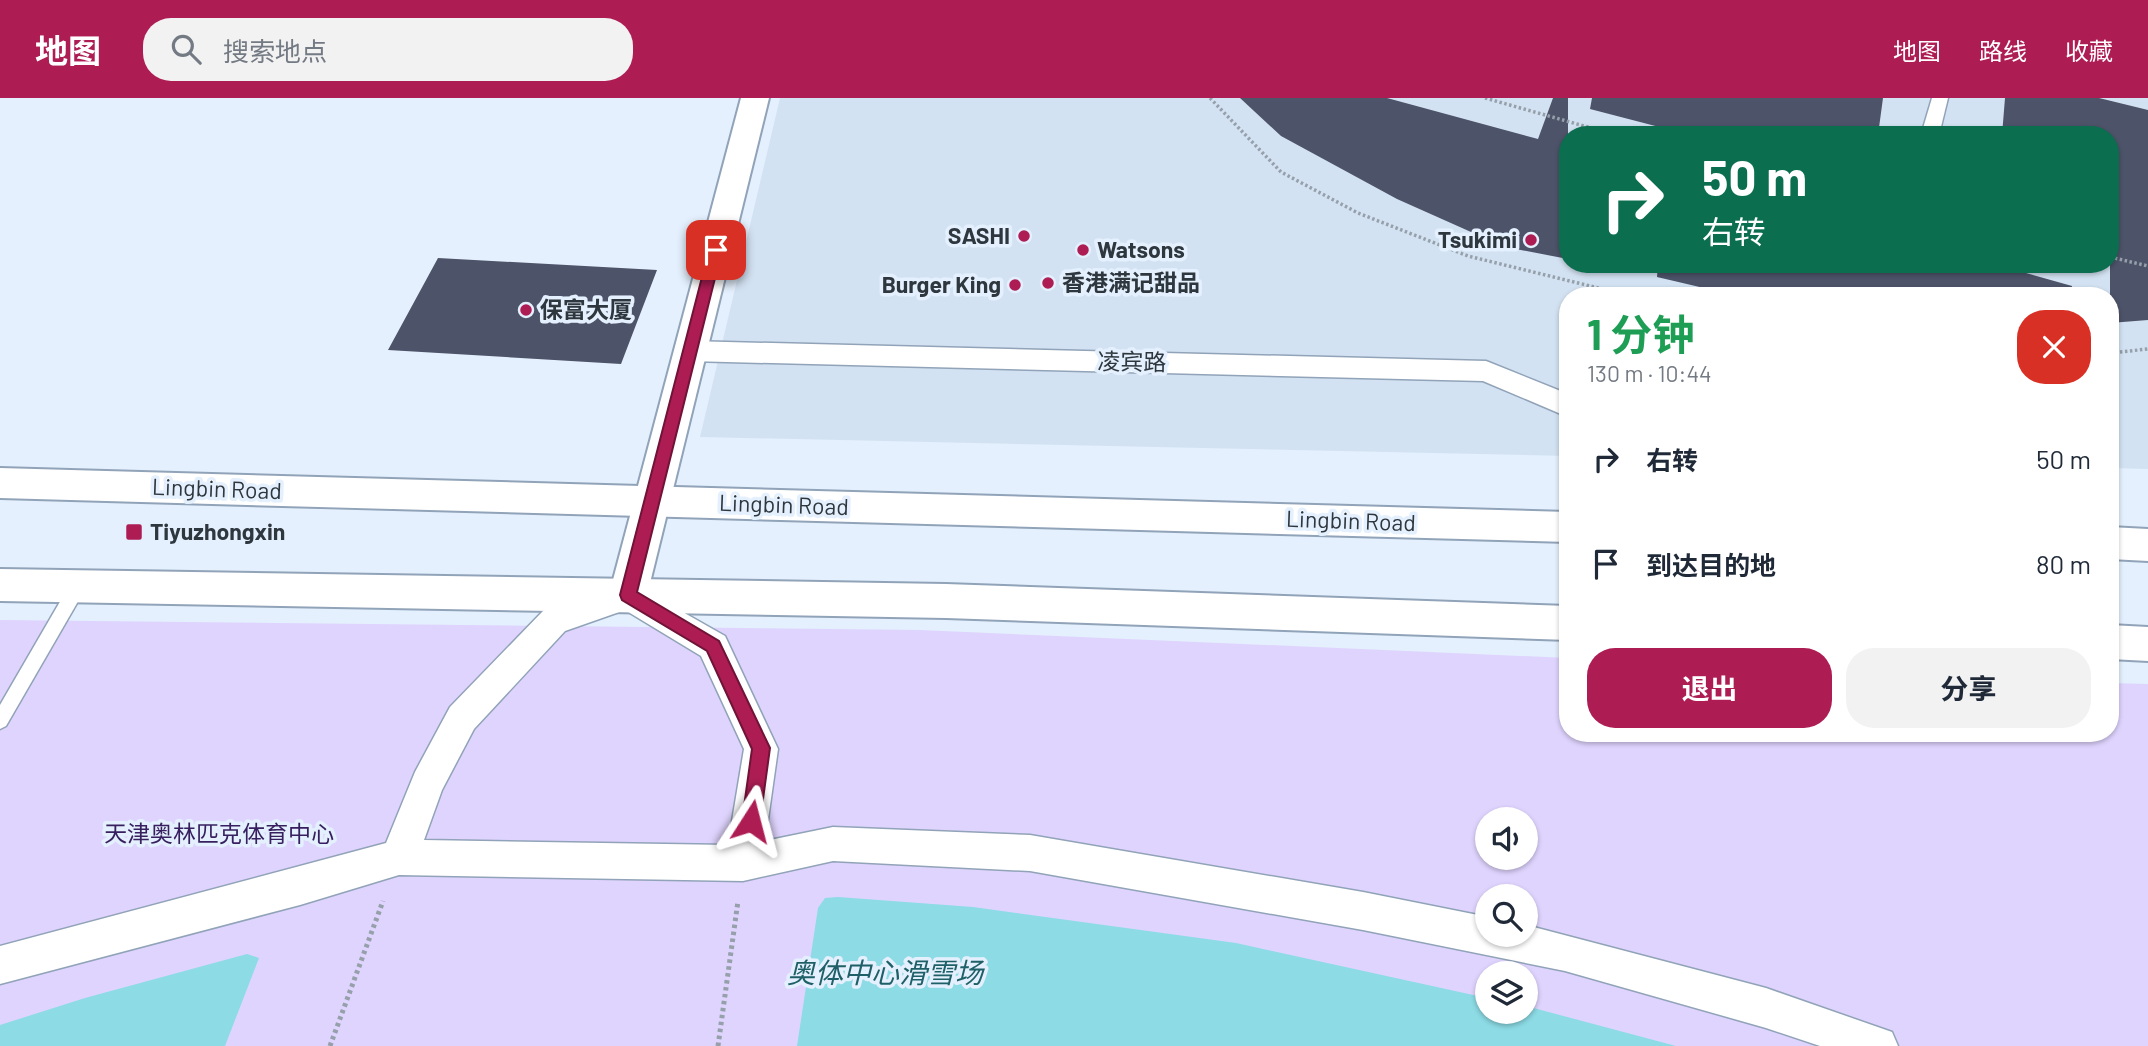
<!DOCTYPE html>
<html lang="zh">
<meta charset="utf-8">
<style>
:root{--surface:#fff;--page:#f2f2f3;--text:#1f2937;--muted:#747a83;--accent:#ad1d54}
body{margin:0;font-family:Barlow,"Noto Sans SC",sans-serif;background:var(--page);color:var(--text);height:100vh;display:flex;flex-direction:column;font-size:26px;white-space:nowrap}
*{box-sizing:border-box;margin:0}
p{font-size:23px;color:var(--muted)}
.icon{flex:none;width:38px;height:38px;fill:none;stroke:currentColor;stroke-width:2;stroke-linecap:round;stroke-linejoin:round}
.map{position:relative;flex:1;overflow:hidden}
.sheet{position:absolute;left:1559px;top:189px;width:560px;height:455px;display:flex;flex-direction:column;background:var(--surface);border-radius:28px;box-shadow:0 2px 5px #0004}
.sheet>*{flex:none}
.guide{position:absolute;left:1559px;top:28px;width:560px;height:147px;border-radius:28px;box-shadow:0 2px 5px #0004;background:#0b6e4f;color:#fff;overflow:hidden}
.buttons{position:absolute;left:1475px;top:709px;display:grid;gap:14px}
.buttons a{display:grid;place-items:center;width:63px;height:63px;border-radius:50%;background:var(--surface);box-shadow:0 2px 5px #0004;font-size:35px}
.pin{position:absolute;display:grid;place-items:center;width:60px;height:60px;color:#fff;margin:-30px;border-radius:14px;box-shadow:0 4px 10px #0006}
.me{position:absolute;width:77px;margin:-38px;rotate:9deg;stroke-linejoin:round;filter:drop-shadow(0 0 5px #0008)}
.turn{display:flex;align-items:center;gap:24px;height:147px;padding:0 28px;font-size:32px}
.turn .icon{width:91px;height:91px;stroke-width:2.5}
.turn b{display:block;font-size:49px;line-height:60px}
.round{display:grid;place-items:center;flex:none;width:74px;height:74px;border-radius:28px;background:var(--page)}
.summary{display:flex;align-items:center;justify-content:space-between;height:119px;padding:0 28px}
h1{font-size:42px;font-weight:700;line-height:52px;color:#1e9e55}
.action{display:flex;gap:14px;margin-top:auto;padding:14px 28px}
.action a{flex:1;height:80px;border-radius:28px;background:var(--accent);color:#fff;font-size:28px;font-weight:700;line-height:80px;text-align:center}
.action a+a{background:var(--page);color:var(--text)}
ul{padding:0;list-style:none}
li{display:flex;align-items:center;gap:21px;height:105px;padding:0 28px}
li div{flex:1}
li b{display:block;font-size:26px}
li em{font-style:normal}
header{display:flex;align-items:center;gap:42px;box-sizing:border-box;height:98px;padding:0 35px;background:var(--accent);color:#fff}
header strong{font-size:33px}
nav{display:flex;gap:38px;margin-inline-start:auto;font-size:24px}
.search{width:490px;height:63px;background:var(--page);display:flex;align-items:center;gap:18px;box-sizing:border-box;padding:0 24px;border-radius:28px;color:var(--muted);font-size:26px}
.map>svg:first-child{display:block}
.built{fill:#d3e2f2;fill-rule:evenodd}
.green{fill:#dfd4fe;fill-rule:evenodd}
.water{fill:#8cdbe5}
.building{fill:#4d5369}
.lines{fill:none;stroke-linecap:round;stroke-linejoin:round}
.service-casing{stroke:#91a3b8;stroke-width:3}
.pedestrian-casing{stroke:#91a3b8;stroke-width:3}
.minor-casing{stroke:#91a3b8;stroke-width:3}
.tertiary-casing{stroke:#91a3b8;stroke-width:4}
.secondary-casing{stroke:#91a3b8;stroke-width:4}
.path-far1{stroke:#95a0aa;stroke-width:3.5;stroke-dasharray:2.5 2.5;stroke-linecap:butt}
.path{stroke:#95a0aa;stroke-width:5;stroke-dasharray:3.5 3.5;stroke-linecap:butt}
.service{fill:#fff;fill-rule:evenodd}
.pedestrian{fill:#fff;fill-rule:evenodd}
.minor{fill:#fff;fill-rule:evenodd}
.tertiary{fill:#fff;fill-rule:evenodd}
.secondary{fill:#fff;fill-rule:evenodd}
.route{fill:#ad1d54;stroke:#701337;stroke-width:2}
.poi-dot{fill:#ad1d54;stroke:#e4f0fd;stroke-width:2.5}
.labels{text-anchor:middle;stroke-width:7;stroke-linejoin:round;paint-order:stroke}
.poi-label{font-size:23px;font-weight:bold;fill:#2e363e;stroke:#e4f0fd;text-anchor:start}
.street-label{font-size:23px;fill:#2e363e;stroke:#e4f0fd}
.park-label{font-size:23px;fill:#382060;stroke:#e4f0fd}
.near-water-label{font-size:28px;font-style:italic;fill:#1f6068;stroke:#e4f0fd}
</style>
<header>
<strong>地图</strong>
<div class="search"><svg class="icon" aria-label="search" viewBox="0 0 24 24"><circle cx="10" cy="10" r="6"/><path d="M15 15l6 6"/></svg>搜索地点</div>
<nav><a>地图</a><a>路线</a><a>收藏</a></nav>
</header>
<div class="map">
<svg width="2148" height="948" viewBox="0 0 2148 948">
<rect width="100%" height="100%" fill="#e4f0fd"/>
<!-- built -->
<path class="built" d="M780,0H2148V371L2111,370L2110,198H1568V358L700,339ZM1568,37H2110V166H1568Z"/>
<!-- green -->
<path class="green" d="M0,522L920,532L1568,560V635H2110L2111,585L2148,586V948H0ZM1488,721H1526V760H1488ZM1488,798H1526V836H1488ZM1488,875H1526V914H1488Z"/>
<!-- water -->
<path class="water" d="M838,799L973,809L1236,845L1487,900L1488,914H1526V908L1676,948H797L818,810L825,800Z
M247,856L259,860L225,948H0V927L85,900Z"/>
<!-- building -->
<path class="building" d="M1240,0H1387L1538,41L1553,0H1568V161L1479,144L1480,138L1397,101L1281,38Z
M1592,0H1883L1878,37H1690L1590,11Z
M2005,0H2099L2148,12V222L2110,225V37H2002Z
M438,160L657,172L621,266L388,252Z
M1658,166H1994L2072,188L2071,198H1738L1657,179Z"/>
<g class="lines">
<!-- service casing -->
<g class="service-casing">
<path id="service" d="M78,481L84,483L86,488L84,493L6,628L0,631V607L72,483Z"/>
</g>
<!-- pedestrian casing -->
<g class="pedestrian-casing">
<path id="pedestrian" d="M1932,0H1948L1939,37H1921Z"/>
</g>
<!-- minor casing -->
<g class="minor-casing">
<path id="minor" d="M689,243L1486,263L1568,296V319L1483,283L689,263L679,260L675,253L679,246Z
M628,483L725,538L778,651L765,743L833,729L1030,737L1363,794L1488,819V836H1526V827L1766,890L1892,934L1898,948H1820L1766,930L1565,873L1363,832L1030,773L833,763L743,783L399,777L300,807L0,886V848L386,745L415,674L450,609L543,513ZM625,512L701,558L744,651L728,747L424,742L442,692L474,631L565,533Z"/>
</g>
<!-- tertiary casing -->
<g class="tertiary-casing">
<path id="tertiary" d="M741,0H769L647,497L642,509L628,514L614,509L609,497Z"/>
</g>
<!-- secondary casing -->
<g class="secondary-casing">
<path id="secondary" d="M0,370L1568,414V444L0,400Z
M2110,429L2148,431V463L2110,461Z
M0,471L946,486L1568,508V542L946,520L0,503Z
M2110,527L2148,529V563L2110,561Z"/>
</g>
<!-- path-far1 -->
<path class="path-far1" d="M1210,0L1281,74L1358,115L1468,158L1631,198
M1485,0L1616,37
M2110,159L2148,168
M2110,255L2148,251"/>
<!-- path -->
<path class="path" d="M330,948L383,803
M718,948L738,803"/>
<!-- service -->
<use href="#service" class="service"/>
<!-- pedestrian -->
<use href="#pedestrian" class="pedestrian"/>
<!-- minor -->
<use href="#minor" class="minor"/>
<!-- tertiary -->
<use href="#tertiary" class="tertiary"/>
<!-- secondary -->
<use href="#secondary" class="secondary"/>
</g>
<!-- route -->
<path class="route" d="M716,147L722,152L637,494L719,543L770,650L760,723L757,729L751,732L744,729L742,723L752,651L707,553L622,502L620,497L709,152Z"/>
<!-- markers -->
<g class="poi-dot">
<circle cx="1024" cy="138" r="7"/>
<circle cx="1531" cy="142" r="7"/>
<circle cx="1083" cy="152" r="7"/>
<circle cx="1048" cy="185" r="7"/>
<circle cx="1015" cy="187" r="7"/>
<circle cx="526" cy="212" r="7"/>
<rect x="125" y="425" width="18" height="18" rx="3.5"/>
</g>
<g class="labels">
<!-- poi labels -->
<g class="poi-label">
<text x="1010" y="146" text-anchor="end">SASHI</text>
<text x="1517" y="150" text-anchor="end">Tsukimi</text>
<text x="1097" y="160">Watsons</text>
<text x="1062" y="193">香港满记甜品</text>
<text x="1001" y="195" text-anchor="end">Burger King</text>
<text x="540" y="220">保富大厦</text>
<text x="150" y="442">Tiyuzhongxin</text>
</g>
<!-- street labels -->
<g class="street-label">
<text transform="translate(1132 264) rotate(1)" y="8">凌宾路</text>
<text transform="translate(217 391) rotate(2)" y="8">Lingbin Road</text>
<text transform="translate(784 407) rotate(2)" y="8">Lingbin Road</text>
<text transform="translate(1351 423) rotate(2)" y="8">Lingbin Road</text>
</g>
<!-- park labels -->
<g class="park-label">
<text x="219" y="744">天津奥林匹克体育中心</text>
</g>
<!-- near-water labels -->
<g class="near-water-label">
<text x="885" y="885">奥体中心滑雪场</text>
</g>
</g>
</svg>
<div class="buttons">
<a><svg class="icon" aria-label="sound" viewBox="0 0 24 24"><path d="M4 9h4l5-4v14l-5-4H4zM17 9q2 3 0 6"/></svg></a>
<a><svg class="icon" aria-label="search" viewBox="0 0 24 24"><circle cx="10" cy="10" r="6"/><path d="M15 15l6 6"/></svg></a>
<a><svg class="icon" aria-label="layers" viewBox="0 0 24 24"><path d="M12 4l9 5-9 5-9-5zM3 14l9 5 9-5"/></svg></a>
</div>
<div class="pin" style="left:716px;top:152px;background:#d93025"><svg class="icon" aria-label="arrive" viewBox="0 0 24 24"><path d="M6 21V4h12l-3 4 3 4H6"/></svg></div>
<svg class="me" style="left:751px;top:723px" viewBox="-20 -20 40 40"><path d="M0-17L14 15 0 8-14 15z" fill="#ad1d54" stroke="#fff" stroke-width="4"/></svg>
<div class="guide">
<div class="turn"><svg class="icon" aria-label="right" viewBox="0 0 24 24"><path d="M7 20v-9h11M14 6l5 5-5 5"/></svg><div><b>50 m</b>右转</div></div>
</div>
<section class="sheet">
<div class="summary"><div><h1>1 分钟</h1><p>130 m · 10:44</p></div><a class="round" style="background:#d93025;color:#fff"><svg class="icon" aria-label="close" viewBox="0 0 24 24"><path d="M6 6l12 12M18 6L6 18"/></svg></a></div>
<ul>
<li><svg class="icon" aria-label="right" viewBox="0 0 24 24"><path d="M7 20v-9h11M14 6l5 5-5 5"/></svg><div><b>右转</b></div><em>50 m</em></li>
<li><svg class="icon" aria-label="arrive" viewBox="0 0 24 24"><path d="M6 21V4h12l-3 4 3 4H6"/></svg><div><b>到达目的地</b></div><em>80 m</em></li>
</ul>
<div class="action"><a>退出</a><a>分享</a></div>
</section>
</div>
